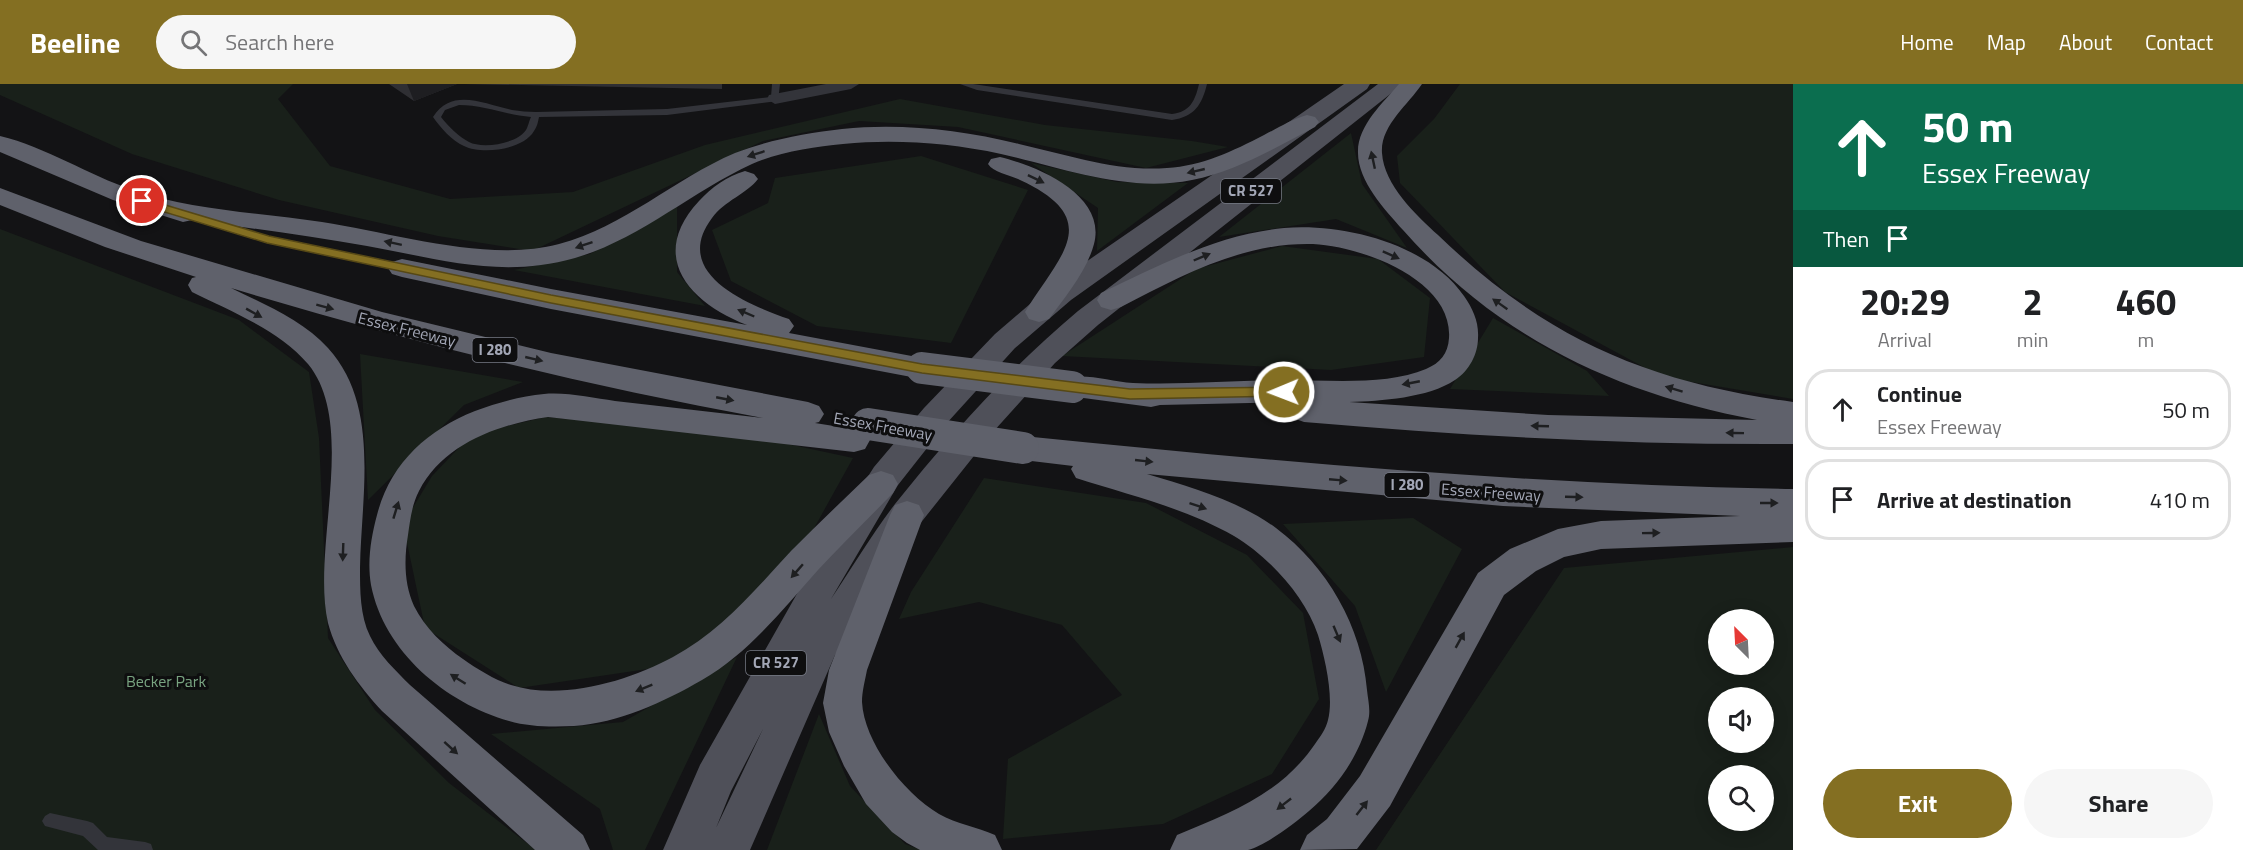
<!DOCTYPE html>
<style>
:root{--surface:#fff;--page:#f6f6f6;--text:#202124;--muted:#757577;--line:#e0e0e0;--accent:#846f22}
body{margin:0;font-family:"Titillium Web",sans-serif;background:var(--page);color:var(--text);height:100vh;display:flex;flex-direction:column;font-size:22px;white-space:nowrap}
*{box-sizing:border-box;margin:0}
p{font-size:20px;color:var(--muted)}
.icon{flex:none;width:33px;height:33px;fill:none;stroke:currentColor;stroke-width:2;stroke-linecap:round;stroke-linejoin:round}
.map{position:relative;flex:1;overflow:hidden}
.details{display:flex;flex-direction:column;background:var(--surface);width:450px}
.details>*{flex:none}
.top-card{background:#0b6e4f;color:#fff;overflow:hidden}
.needle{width:39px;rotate:336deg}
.controls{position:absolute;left:1708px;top:525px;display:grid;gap:12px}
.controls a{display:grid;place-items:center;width:66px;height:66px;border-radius:50%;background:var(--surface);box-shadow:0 3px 15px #0003;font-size:30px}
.pin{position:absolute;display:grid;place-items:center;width:51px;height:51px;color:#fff;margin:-26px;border:3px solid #fff;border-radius:50%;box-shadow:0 2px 6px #0007}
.me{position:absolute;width:66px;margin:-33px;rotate:269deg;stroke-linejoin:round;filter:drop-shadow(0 0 4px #0008)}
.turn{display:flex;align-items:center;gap:21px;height:126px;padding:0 30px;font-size:27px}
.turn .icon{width:78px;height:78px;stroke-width:2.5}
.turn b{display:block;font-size:42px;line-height:51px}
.then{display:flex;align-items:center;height:57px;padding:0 30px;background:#0003;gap:12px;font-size:22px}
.eta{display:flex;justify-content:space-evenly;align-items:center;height:102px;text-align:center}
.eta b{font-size:36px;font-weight:700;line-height:42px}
.primary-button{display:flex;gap:12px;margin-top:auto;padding:12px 30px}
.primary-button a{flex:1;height:69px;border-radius:36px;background:var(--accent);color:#fff;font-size:24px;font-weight:700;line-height:69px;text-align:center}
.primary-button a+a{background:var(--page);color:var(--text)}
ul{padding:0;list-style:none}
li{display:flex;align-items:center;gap:18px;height:81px;margin:0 12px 9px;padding:0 18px;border:3px solid var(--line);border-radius:24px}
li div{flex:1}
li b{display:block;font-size:22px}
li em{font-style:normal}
header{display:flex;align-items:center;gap:36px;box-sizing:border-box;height:84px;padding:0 30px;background:var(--accent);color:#fff}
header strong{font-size:28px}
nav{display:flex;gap:33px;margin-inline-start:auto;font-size:21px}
.search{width:420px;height:54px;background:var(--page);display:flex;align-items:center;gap:15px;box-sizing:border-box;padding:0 21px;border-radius:33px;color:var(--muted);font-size:22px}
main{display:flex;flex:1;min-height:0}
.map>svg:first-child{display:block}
.green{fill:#19201a;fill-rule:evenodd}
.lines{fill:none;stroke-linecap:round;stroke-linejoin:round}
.lane{fill:#33343a;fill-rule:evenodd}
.street{fill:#33343a;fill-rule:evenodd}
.primary{fill:#4f5059;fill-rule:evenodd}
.highway{fill:#5f616b;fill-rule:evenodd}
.highway-bridge{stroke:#5f616b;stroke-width:32}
.wall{fill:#2f2f33}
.shaded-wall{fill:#1e1e21}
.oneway{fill:#1e1f21}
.route{fill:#846f22;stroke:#564816;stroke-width:1.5}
.labels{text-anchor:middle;stroke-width:6;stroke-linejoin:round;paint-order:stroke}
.shield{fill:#0e0e0f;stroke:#767984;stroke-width:1.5}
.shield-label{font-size:15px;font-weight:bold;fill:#a3a7b6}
.street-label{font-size:16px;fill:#a3a7b6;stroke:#0e0e0f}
.park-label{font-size:16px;fill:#78a380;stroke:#0e0e0f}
</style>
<header>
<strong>Beeline</strong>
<div class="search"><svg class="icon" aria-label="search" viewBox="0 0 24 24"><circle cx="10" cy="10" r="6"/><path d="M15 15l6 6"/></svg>Search here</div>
<nav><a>Home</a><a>Map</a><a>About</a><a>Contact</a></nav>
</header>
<main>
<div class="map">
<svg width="1793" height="766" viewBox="0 0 1793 766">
<rect width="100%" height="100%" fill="#131315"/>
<!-- green -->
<path class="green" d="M0,0H293L278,15L330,82L450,115L573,108L705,61L900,15L1045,41L1192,57L1228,63L1146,84L958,43L859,37L763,57L532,167L438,152L279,116L132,70L0,11Z
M1460,0H1793V315L1662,293L1505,208L1400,99L1397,72L1434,35Z
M1351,49L1362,100L1407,164L1336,135L1219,153Z
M921,72L1028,106L951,259L817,242L731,197L712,146L768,119L775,94Z
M1031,79L1117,98L1188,99L1097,167L1098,124Z
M677,121V188L705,222L514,186L590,170Z
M0,145L239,236L309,288L319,354L328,554L375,626L449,699L536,766H0Z
M1282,162L1378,175L1430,214L1424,273L1331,286L1062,272L1196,185Z
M1493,234L1587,287L1609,312L1450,305Z
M360,270L523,298L464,321L368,416Z
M546,333L736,349L853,374L807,457L717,551L668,582L519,604L425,544L403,440L432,392L472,350Z
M984,394L1146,419L1247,471L1303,529L1319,615L1272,690L1163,740L1003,755L1008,675L1122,611L1062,541L979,518L899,535L911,508Z
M1413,434L1462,465L1386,608L1355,522L1283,440Z
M1793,463V766H1376L1564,484ZM1719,536H1764V580H1719ZM1719,614H1764V658H1719ZM1719,692H1764V736H1719Z
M737,573L645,766H613L600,725L491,650L623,638Z
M819,630L850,702L905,760L921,766H767Z"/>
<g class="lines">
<!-- lane -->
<path class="lane" d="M772,0H780L778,17L667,31L539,33C538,38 537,43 534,47C523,66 482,71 464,62C452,57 440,43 433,33C452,3 484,20 512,26C520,27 528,28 536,28L667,25L771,13ZM459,21C484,21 506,31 531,33C529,37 528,43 526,46C517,60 482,65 469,58C459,53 448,42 441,33L445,26Z
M960,0H973L1172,30C1190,28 1195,17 1199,0H1207C1202,21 1194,33 1172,36L977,6Z
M50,729L87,737L93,739L107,753L145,758L151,760L153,766H98L83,752L45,742L42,737L45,732Z"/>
<!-- street -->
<path class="street" d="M826,0H859L851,5L775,20L767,15L769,11Z"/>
<!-- primary -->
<path class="primary" d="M1344,0H1370L1367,5L1071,216L1015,264L946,340L898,401L831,515C852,484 872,450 895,420C950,351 1010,284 1078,227L1378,0H1403L1098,241L1055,279L993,348L919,441L835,571L750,766H663L700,681L828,455L874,383L924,324L995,250L1051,202ZM763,645L716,744L731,707Z"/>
<!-- highway -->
<path class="highway" d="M1399,0H1422C1408,21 1380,42 1382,69C1384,101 1416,131 1438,151C1545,254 1646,298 1793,318V360C1629,361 1467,352 1304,338L1293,334L1288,326L1293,318L1160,321L1151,323L1061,311L1057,303L1061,295C1084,288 1109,297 1133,299C1179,301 1227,297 1273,296C1319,295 1384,303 1426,285C1440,279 1448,270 1449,254C1453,195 1360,162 1313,160C1243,158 1181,192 1121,223L1111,226L1101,223L1097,216L1101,209C1159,181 1219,150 1284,144C1344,139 1428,160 1464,212C1473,225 1479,238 1478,254C1478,270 1469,287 1455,296C1428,314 1381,317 1349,318L1548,331L1757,336C1617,310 1498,254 1403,146C1385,126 1358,97 1358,69C1357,42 1383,19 1399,0Z
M1307,31L1315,33L1319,38L1315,43C1275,64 1236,87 1192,96C1127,109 1063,84 1001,70C949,59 896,55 843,60C814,63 779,68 752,80C691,108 640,155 575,174C501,195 440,175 367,162C309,152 250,144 192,136L183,138L113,116L0,68V52C46,63 88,91 133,106C190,126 262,129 322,138C395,149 487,179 559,160C624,143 674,95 735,69C768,56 807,49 842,45C902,39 961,46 1019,60C1068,71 1117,88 1167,84C1202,82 1233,67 1264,51C1278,44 1292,35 1307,31Z
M1000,73C1037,82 1107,111 1094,160C1087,187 1065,213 1049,235L1039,238L1029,235L1025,228C1058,173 1107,136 1020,96C1010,91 994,89 988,80L991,75Z
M745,87L754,90L758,95C748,109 724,117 712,134C670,190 749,221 789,235L794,242L789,249L933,276L937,284L933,292L922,295L551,225L402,193L392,190L388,184L392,178L402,175L551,205L747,241C690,219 647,173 699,117C711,104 727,92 745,87Z
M0,104L141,157L382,228L551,269L808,318L819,322L824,330L819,338L815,339L865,347L870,356L865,365L854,368L548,333C499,340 443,360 419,407C412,420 410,437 408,451C404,475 404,500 414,522C425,544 444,562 463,575C477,585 495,596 511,601C561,617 629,597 673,573C721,547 755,506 791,467C817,441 843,416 869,391L881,387L893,391L898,400L893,409C868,435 842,460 818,486C782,526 749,569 702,596C664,618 618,639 574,642C553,643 529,643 509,637C446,619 384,568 371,501C367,478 371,453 377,431C390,380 427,346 475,327C497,319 521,312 544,310C567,308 593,314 615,317C665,323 714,328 763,334C583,301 406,257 231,204C264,220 303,236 328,264C381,322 361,413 360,484C360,506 360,532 370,552C379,571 396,587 410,601L583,751L590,766H535L382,627C359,602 337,573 328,539C311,464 358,341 308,280C279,246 230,227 192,208L188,201L192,194L196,193L105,163L0,121Z
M1023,352C1279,378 1535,401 1793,405V458L1601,465L1564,473L1536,487L1504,511L1390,722L1357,765L1300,766L1307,751L1327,735L1360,692L1478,489L1510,465L1558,445L1601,437L1740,432L1503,422L1147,390C1191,403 1239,417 1276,444C1327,482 1362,543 1367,606C1368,616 1371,627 1368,637C1359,673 1336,704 1309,727C1294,740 1266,761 1248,766C1231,766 1190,766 1170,766L1177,751C1230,729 1281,710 1315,660C1320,653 1326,645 1328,636C1334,613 1325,574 1318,551C1305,512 1269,473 1234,452C1185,424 1129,411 1076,394L1071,385L1073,382L1023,376L1012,373L1007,364L1012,355Z
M907,417L919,421L924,431L867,586C865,597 862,607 862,618C864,659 905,710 939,730C957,740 977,743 995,751L1002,766H920L907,759L892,748L866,720L844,682L829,648L823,619L829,586L890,431L895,421Z"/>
<!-- highway-bridge -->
<path class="highway-bridge" d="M922,284L1072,303
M868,340L1023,364"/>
</g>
<!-- wall -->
<path class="wall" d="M360,0H457L414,17L389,0Z
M463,0H722V5Z"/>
<!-- shaded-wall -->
<path class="shaded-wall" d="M407,0H457L414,17Z"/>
<!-- one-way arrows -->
<defs><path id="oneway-solid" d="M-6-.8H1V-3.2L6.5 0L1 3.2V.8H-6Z" transform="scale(1.5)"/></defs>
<g class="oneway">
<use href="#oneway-solid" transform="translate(756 70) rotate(162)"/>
<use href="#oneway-solid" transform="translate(1373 76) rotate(-102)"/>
<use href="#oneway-solid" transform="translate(1196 87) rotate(167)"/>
<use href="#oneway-solid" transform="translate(1036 95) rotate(26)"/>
<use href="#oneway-solid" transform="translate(393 159) rotate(-168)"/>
<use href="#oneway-solid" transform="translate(584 161) rotate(161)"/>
<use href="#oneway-solid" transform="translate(1391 171) rotate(24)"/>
<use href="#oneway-solid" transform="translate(1202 173) rotate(-23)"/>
<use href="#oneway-solid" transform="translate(1500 220) rotate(-145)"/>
<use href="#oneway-solid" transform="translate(325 223) rotate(15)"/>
<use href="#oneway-solid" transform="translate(254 229) rotate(29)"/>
<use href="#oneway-solid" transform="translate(746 229) rotate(-157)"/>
<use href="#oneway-solid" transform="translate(534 275) rotate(13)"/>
<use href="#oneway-solid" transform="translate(1411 299) rotate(169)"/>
<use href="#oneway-solid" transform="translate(1674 305) rotate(-163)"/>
<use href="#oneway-solid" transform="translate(725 315) rotate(11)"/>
<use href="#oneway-solid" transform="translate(1540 342) rotate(-178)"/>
<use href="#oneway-solid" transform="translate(1735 349) rotate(-179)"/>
<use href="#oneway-solid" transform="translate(1144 377) rotate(6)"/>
<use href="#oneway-solid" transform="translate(1338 396) rotate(5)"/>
<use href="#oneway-solid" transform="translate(1574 413) rotate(2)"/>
<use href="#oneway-solid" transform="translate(1769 419)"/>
<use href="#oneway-solid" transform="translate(1198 422) rotate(19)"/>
<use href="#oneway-solid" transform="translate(396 426) rotate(-73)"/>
<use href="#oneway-solid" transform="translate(1651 449) rotate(-1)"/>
<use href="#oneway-solid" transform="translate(343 468) rotate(92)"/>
<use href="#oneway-solid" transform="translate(797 487) rotate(131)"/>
<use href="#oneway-solid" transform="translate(1337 550) rotate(67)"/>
<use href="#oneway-solid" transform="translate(1460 556) rotate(-61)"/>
<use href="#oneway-solid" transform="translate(458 595) rotate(-148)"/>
<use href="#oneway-solid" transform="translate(644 604) rotate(158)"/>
<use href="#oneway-solid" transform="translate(451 664) rotate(42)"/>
<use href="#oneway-solid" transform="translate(1284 720) rotate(142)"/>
<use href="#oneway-solid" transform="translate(1362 724) rotate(-52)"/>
</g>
<!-- route -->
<path class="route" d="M142,114L269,152L551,211L922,280L1130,305L1284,303L1290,308L1284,312L1130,315L922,289L551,219L267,159L138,120V115Z"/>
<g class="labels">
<!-- shield labels -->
<g class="shield">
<rect x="1221" y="95" width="60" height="24" rx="4.5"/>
<rect x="472.5" y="254" width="45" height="24" rx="4.5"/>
<rect x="1384.5" y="389" width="45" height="24" rx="4.5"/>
<rect x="746" y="567" width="60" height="24" rx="4.5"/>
</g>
<g class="shield-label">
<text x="1251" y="112">CR 527</text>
<text x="495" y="271">I 280</text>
<text x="1407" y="406">I 280</text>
<text x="776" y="584">CR 527</text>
</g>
<!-- street labels -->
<g class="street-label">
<text transform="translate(407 245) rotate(14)" y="6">Essex Freeway</text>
<text transform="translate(883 342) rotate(10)" y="6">Essex Freeway</text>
<text transform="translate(1491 408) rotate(4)" y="6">Essex Freeway</text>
</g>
<!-- park labels -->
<g class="park-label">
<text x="166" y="603">Becker Park</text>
</g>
</g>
</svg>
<div class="controls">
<a><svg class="needle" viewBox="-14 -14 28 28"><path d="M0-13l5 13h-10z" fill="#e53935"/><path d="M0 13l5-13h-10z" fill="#757577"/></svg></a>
<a><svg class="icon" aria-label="sound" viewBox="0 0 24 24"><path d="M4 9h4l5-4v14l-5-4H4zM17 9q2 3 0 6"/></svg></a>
<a><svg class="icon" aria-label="search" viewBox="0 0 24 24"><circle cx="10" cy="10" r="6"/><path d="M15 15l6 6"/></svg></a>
</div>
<div class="pin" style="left:142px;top:117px;background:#d93025"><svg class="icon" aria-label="arrive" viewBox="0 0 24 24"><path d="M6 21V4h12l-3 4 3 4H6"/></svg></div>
<svg class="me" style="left:1284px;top:308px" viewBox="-20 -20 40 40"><circle r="17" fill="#846f22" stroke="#fff" stroke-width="3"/><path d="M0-11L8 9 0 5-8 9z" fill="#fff"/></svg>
</div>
<section class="details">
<div class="top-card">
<div class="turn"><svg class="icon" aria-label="ahead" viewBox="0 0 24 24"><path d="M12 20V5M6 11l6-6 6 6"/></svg><div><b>50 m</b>Essex Freeway</div></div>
<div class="then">Then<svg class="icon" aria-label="arrive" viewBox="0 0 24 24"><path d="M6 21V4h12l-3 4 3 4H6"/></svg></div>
</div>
<div class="eta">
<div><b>20:29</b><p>Arrival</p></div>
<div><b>2</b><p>min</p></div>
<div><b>460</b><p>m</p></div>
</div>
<ul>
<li><svg class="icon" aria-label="ahead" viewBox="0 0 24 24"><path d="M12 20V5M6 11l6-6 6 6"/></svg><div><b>Continue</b><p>Essex Freeway</p></div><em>50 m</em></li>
<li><svg class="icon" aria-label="arrive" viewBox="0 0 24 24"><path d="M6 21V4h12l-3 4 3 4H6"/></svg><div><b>Arrive at destination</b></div><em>410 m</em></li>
</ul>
<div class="primary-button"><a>Exit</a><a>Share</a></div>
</section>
</main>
